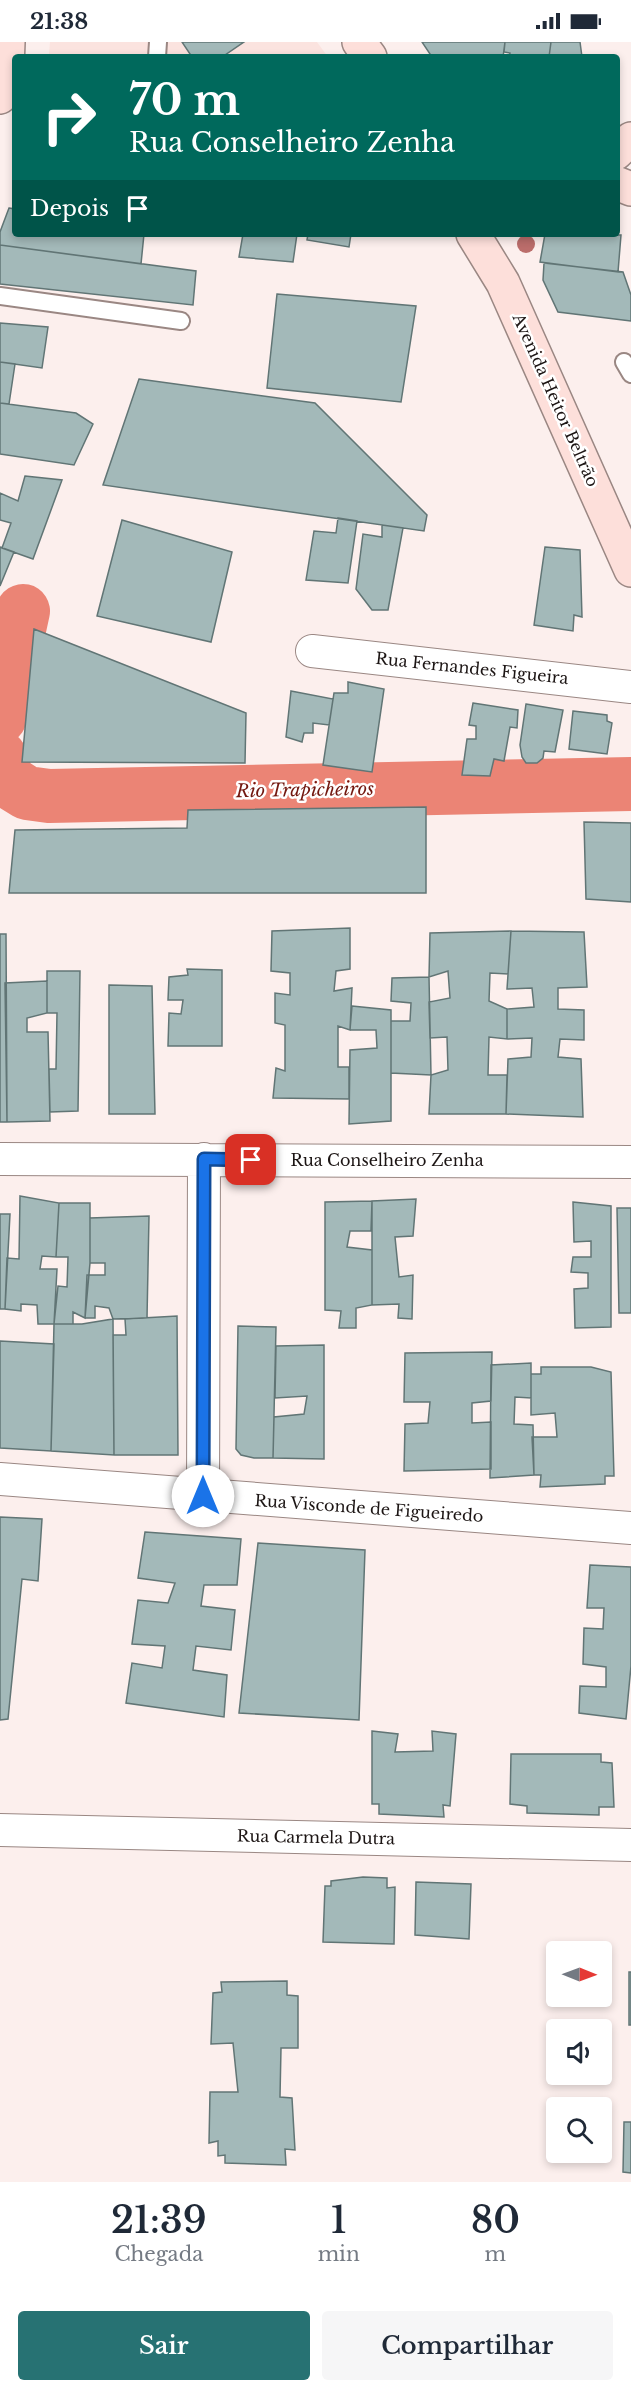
<!DOCTYPE html>
<html lang="pt">
<meta charset="utf-8">
<style>
:root{--surface:#fff;--page:#f6f6f7;--text:#1f2937;--muted:#747a83;--accent:#277273}
body{margin:0;font-family:"Libre Baskerville",serif;background:var(--page);color:var(--text);height:100vh;display:flex;flex-direction:column;font-size:22px;white-space:nowrap}
*{box-sizing:border-box;margin:0}
p{font-size:20px;color:var(--muted)}
.icon{flex:none;width:33px;height:33px;fill:none;stroke:currentColor;stroke-width:2;stroke-linecap:round;stroke-linejoin:round}
.map{position:relative;height:2140px;overflow:hidden}
.sheet{display:flex;flex-direction:column;background:var(--surface);flex:1}
.sheet>*{flex:none}
.guide{position:absolute;left:12px;top:12px;width:608px;height:183px;border-radius:6px;box-shadow:0 3px 9px #0003;background:#00695c;color:#fff;overflow:hidden}
.needle{width:39px;rotate:91deg}
.tools{position:absolute;left:546px;top:1899px;display:grid;gap:12px}
.tools a{display:grid;place-items:center;width:66px;height:66px;border-radius:6px;background:var(--surface);box-shadow:0 3px 9px #0003;font-size:30px}
.pin{position:absolute;display:grid;place-items:center;width:51px;height:51px;color:#fff;margin:-26px;border-radius:12px;box-shadow:0 3px 9px #0006}
.me{position:absolute;width:66px;margin:-33px;rotate:0deg;stroke-linejoin:round;filter:drop-shadow(0 0 4px #0008)}
.turn{display:flex;align-items:center;gap:21px;height:126px;padding:0 18px;font-size:27px}
.turn .icon{width:78px;height:78px;stroke-width:2.5}
.turn b{display:block;font-size:42px;line-height:51px}
.then{display:flex;align-items:center;height:57px;padding:0 18px;background:#0003;gap:12px;font-size:22px}
.eta{display:flex;justify-content:space-evenly;align-items:center;height:102px;text-align:center}
.eta b{font-size:36px;font-weight:600;line-height:42px}
.cta{display:flex;gap:12px;margin-top:auto;padding:12px 18px}
.cta a{flex:1;height:69px;border-radius:6px;background:var(--accent);color:#fff;font-size:24px;font-weight:600;line-height:69px;text-align:center}
.cta a+a{background:var(--page);color:var(--text)}
.status{display:flex;justify-content:space-between;align-items:center;height:42px;padding:0 30px;background:var(--surface);direction:ltr}
.status svg{height:16px;fill:currentColor}
.map>svg:first-child{display:block}
.built{fill:#fbe3df}
.lines{fill:none;stroke-linecap:round;stroke-linejoin:round}
.river{stroke:#eb8475;stroke-width:54}
.building{fill:#a3b9b9;stroke:#617575;stroke-width:1.5}
.lane-casing{stroke:#9a8783;stroke-width:20}
.street-casing{stroke:#9a8783;stroke-width:34}
.secondary-casing{stroke:#9a8783;stroke-width:36}
.lane{stroke:#fff;stroke-width:16}
.street{stroke:#fff;stroke-width:32}
.secondary{stroke:#fddfda;stroke-width:33}
.tree{fill:#bb6d6b}
.route-casing{stroke:#114b97;stroke-width:15}
.route{stroke:#1a73e8;stroke-width:10}
.labels{text-anchor:middle;stroke-width:5;stroke-linejoin:round;paint-order:stroke}
.street-label{font-size:16px;fill:#1c1514;stroke:#fff}
.water-label{font-size:18px;font-style:italic;fill:#72170f;stroke:#fff}
</style>
<div class="status"><b>21:38</b><svg viewBox="0 0 49 12"><path d="M0 12V9h3v3zM5 12V6h3v6zM10 12V3h3v9zM15 12V0h3v12zM26 1h20v11H26zM47 4h2v5h-2z"/></svg></div>
<div class="map">
<svg width="631" height="2140" viewBox="0 0 631 2140">
<rect width="100%" height="100%" fill="#fcefed"/>
<!-- built -->
<path class="built" d="M50,0H317L328,15H55L49,12Z"/>
<g class="lines">
<!-- river -->
<path class="river" d="M0,675L23,569
M0,715L8,739L27,751L49,754L631,742"/>
</g>
<!-- building -->
<path class="building" d="M182,0H244L222,15H192Z
M422,0H505L503,15H432Z
M505,0H551L549,15H509L510,11L504,10Z
M551,0H580L582,15H549Z
M9,166L15,167V192H144L141,222L0,203V190Z
M243,192H297L293,220L239,215Z
M308,192H351L349,205L307,198Z
M545,192L621,193L618,230L540,220Z
M0,203L196,229L193,263L0,242Z
M544,221L623,230L631,253V279L558,270L543,238Z
M277,252L416,264L401,360L267,346Z
M0,281L48,285L42,326L0,320Z
M0,320L15,322L9,362L0,361Z
M139,337L315,361L427,473L424,489L103,443Z
M0,361L76,371L93,382L74,423L0,412Z
M25,434L62,438L33,517L2,506L11,481L0,478V451L18,459Z
M338,476L357,479L348,541L306,538L314,489L336,491Z
M122,478L232,510L211,600L97,574Z
M382,483L403,486L388,568H372L356,547L363,492L382,495Z
M0,505L14,510L0,544Z
M545,505L580,508L582,575L574,573L573,589L534,583Z
M34,587L246,671L245,721L22,720Z
M348,640L384,647L372,730L323,723L334,651H348Z
M291,649L333,657L329,683L313,681V691H304L302,700L286,695Z
M473,661L518,668L517,686L510,685L504,719L494,717L490,734L462,733L467,697H476V684L469,683Z
M526,662L563,668L555,710L544,709L543,716L537,721H526L522,715L520,703Z
M573,669L607,673V679L612,681L607,712L569,707Z
M426,765V851H9L15,788L187,786L188,768Z
M584,780L631,781V860L586,857Z
M350,886V927L336,929L334,949L352,946L350,988L338,984V1025H349V1057L273,1056L276,1026L285,1029V983L275,981V951L290,953V931L271,929L272,889Z
M511,889L584,890L587,945L558,946V967L584,968V998L560,997L558,1015L581,1017L583,1075L506,1072L508,1017L531,1015L532,996L507,997V967L534,965L532,946L507,947Z
M511,889L508,932L490,931L489,959L507,967V997L489,995L488,1033H507L506,1072H429L431,1033L448,1028L447,995L430,996L429,960L450,956L448,929L429,935L430,891Z
M0,892H6L7,1080H0Z
M187,927L222,928V1004H168L169,971L181,972L183,958H168L169,935L188,933Z
M47,929H80L78,1069L50,1070L49,1027H56L57,971H47Z
M429,935L431,1033L391,1031V979H410L411,961L391,959L392,936Z
M47,939V971L27,976V990H48L50,1079L7,1080L5,941Z
M109,943L152,944L155,1072H109Z
M352,964L391,968V1079L349,1082L350,1008L377,1006L376,988H350Z
M20,1154L59,1161L56,1215L42,1214L40,1227H57L54,1282H38L37,1263L21,1262V1269L5,1267L7,1216L19,1217Z
M416,1157L413,1194L395,1195L399,1235L413,1233L412,1277L398,1276L399,1262L372,1263V1159Z
M372,1159L371,1189H350L347,1205L372,1208V1263L356,1266V1286H339L341,1269L325,1268V1160Z
M573,1160L611,1164V1285L575,1286L574,1247L588,1246V1231L571,1230L573,1215H591V1199L574,1200Z
M59,1161H90V1221L85,1276L73,1270V1282H54L58,1244L67,1245L68,1215H56Z
M617,1166H631V1271H619Z
M0,1172H10L5,1267H0Z
M149,1174L147,1276L113,1277L109,1266L95,1264V1276H85L87,1233H105V1221H90V1176Z
M177,1274L178,1413H114L113,1293H126L125,1277Z
M113,1277L114,1413L51,1409L54,1282H82Z
M238,1284L276,1285L273,1416H254L241,1413L236,1407Z
M0,1299L54,1302L51,1409L0,1406Z
M324,1303V1417L273,1416L274,1375L304,1372L307,1354L275,1356L276,1304Z
M492,1310L491,1359L472,1361V1381L491,1380V1427L404,1429L405,1382L428,1381L430,1360H404L405,1311Z
M531,1321V1356L515,1355L514,1382L533,1383L534,1433L490,1436L491,1323Z
M541,1325H591L611,1330L614,1434H605V1442L540,1445L541,1433H534L532,1395H557L555,1371L531,1373V1332H541Z
M0,1475L42,1477L38,1539L22,1537L8,1677L0,1678Z
M145,1490L241,1497L237,1543H204L201,1564L235,1568L231,1608L196,1604L193,1628L227,1633L224,1675L126,1661L132,1621L162,1626L165,1604L132,1602L138,1558L168,1561L175,1541L138,1536Z
M258,1501L365,1508L359,1678L239,1671Z
M590,1523L631,1525V1624L626,1677L579,1671L580,1644L606,1645V1625L583,1622L584,1586L603,1587L604,1566H587Z
M372,1689L398,1692L395,1710L433,1709L432,1689L456,1692L450,1764L443,1763L444,1775L379,1772V1762H372Z
M511,1712H601V1720L612,1721L614,1765H599V1773L527,1771V1764L510,1762Z
M363,1835L387,1836V1846L395,1845L394,1902L323,1900L325,1844H331V1839Z
M416,1840L471,1842L469,1897L415,1893Z
M629,1930H631V1983H629Z
M287,1939V1953L298,1954V2006H281L280,2055L292,2056L295,2108L285,2107L286,2123L225,2121V2113L218,2114V2099L209,2101L210,2050H238L233,2001L211,2002L213,1951L222,1950L221,1940Z
M624,2080H631V2131L623,2130Z"/>
<g class="lines">
<!-- lane casing -->
<g class="lane-casing">
<path id="lane" d="M157,15L158,0
M0,254L181,279
M624,320L631,332"/>
</g>
<!-- street casing -->
<g class="street-casing">
<path id="street" d="M312,609L631,645
M0,1117L631,1120
M0,1437L631,1486
M203,1454L204,1117
M0,1788L631,1803"/>
</g>
<!-- secondary casing -->
<g class="secondary-casing">
<path id="secondary" d="M359,0L370,15
M0,55L7,26L8,0
M616,111L631,97
M616,141L631,147
M473,192L503,241L631,528"/>
</g>
<!-- lane -->
<use href="#lane" class="lane"/>
<!-- street -->
<use href="#street" class="street"/>
<!-- secondary -->
<use href="#secondary" class="secondary"/>
</g>
<!-- trees -->
<circle class="tree" cx="526" cy="202" r="9"/>
<g class="lines">
<!-- route casing -->
<g class="route-casing">
<path id="route" d="M203,1454L204,1117L251,1118"/>
</g>
<!-- route -->
<use href="#route" class="route"/>
</g>
<g class="labels">
<!-- street labels -->
<g class="street-label">
<text transform="translate(556 358) rotate(66)" y="6">Avenida Heitor Beltrão</text>
<text transform="translate(472 626) rotate(6)" y="6">Rua Fernandes Figueira</text>
<text x="387" y="1124">Rua Conselheiro Zenha</text>
<text transform="translate(369 1466) rotate(4)" y="6">Rua Visconde de Figueiredo</text>
<text transform="translate(316 1795) rotate(1)" y="6">Rua Carmela Dutra</text>
</g>
<!-- water labels -->
<g class="water-label">
<text transform="translate(305 748) rotate(-1)" y="6">Rio Trapicheiros</text>
</g>
</g>
</svg>
<div class="tools">
<a><svg class="needle" viewBox="-14 -14 28 28"><path d="M0-13l5 13h-10z" fill="#e53935"/><path d="M0 13l5-13h-10z" fill="#747a83"/></svg></a>
<a><svg class="icon" aria-label="sound" viewBox="0 0 24 24"><path d="M4 9h4l5-4v14l-5-4H4zM17 9q2 3 0 6"/></svg></a>
<a><svg class="icon" aria-label="search" viewBox="0 0 24 24"><circle cx="10" cy="10" r="6"/><path d="M15 15l6 6"/></svg></a>
</div>
<div class="pin" style="left:251px;top:1118px;background:#d93025"><svg class="icon" aria-label="arrive" viewBox="0 0 24 24"><path d="M6 21V4h12l-3 4 3 4H6"/></svg></div>
<svg class="me" style="left:203px;top:1454px" viewBox="-20 -20 40 40"><circle r="19" fill="#fff"/><path d="M0-13L10 11 0 6-10 11z" fill="#1a73e8"/></svg>
<div class="guide">
<div class="turn"><svg class="icon" aria-label="right" viewBox="0 0 24 24"><path d="M7 20v-9h11M14 6l5 5-5 5"/></svg><div><b>70 m</b>Rua Conselheiro Zenha</div></div>
<div class="then">Depois<svg class="icon" aria-label="arrive" viewBox="0 0 24 24"><path d="M6 21V4h12l-3 4 3 4H6"/></svg></div>
</div>
</div>
<section class="sheet">
<div class="eta">
<div><b>21:39</b><p>Chegada</p></div>
<div><b>1</b><p>min</p></div>
<div><b>80</b><p>m</p></div>
</div>
<div class="cta"><a>Sair</a><a>Compartilhar</a></div>
</section>
